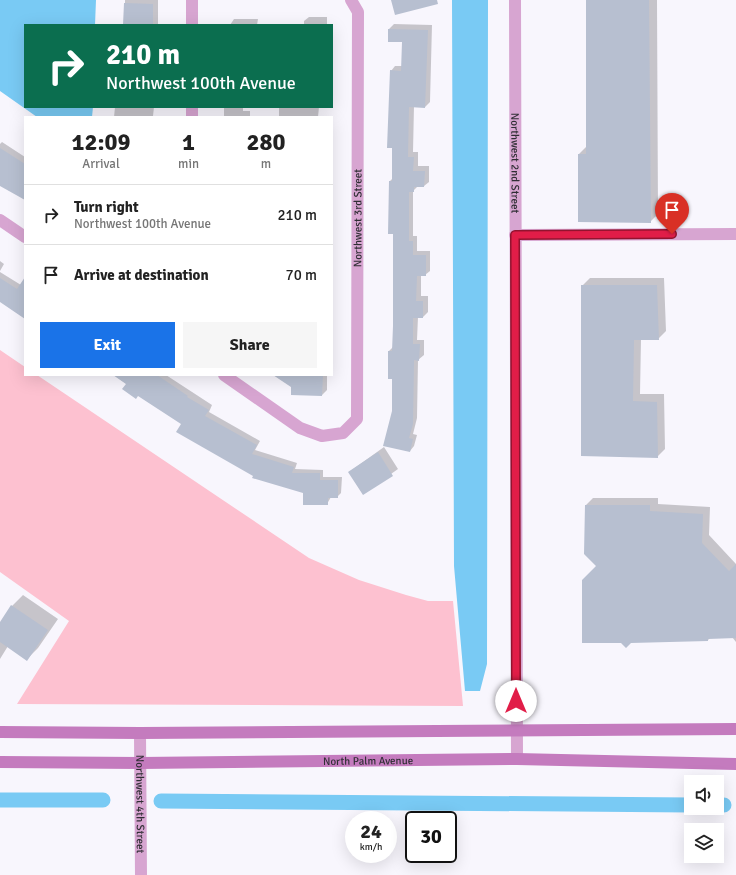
<!DOCTYPE html>
<style>
:root{--surface:#fff;--page:#f6f6f6;--text:#222;--muted:#767676;--line:#e0e0e0;--accent:#1a73e8}
body{margin:0;font-family:Signika,sans-serif;background:var(--page);color:var(--text);height:100vh;display:flex;flex-direction:column;font-size:15px;white-space:nowrap}
*{box-sizing:border-box;margin:0}
p{font-size:13px;color:var(--muted)}
.icon{flex:none;width:22px;height:22px;fill:none;stroke:currentColor;stroke-width:2;stroke-linecap:round;stroke-linejoin:round}
.map{position:relative;flex:1;overflow:hidden}
.drawer{position:absolute;left:24px;top:116px;width:309px;height:260px;display:flex;flex-direction:column;background:var(--surface);border-radius:0px;box-shadow:0 4px 16px #0002}
.drawer>*{flex:none}
.banner{position:absolute;left:24px;top:24px;width:309px;height:84px;border-radius:0px;box-shadow:0 4px 16px #0002;background:#0b6e4f;color:#fff;overflow:hidden}
.buttons{position:absolute;left:684px;top:775px;display:grid;gap:8px}
.buttons a{display:grid;place-items:center;width:40px;height:40px;border-radius:0px;background:var(--surface);box-shadow:0 4px 16px #0002;font-size:20px}
.speed{position:absolute;left:345px;top:811px;display:flex;gap:8px;font-size:20px;font-weight:700;text-align:center}
.speed>*{display:grid;place-content:center;width:52px;height:52px;border-radius:50%;background:var(--surface);box-shadow:0 4px 16px #0002;line-height:1}
.speed small{font-size:10px;font-weight:400}
.speed .limit{border:2px solid #111;border-radius:6px;background:#fff;color:#111}
.pin{position:absolute;display:grid;place-items:center;width:34px;height:34px;color:#fff;margin:-41px -17px;border-radius:50% 50% 50% 0;rotate:-45deg;box-shadow:0 0 4px #0007}
.pin .icon{rotate:45deg}
.me{position:absolute;width:44px;margin:-22px;rotate:0deg;stroke-linejoin:round;filter:drop-shadow(0 0 3px #0008)}
.turn{display:flex;align-items:center;gap:14px;height:84px;padding:0 16px;font-size:18px}
.turn .icon{width:52px;height:52px;stroke-width:2.5}
.turn b{display:block;font-size:28px;line-height:34px}
.eta{display:flex;justify-content:space-evenly;align-items:center;height:68px;text-align:center}
.eta b{font-size:24px;font-weight:800;line-height:28px}
.action{display:flex;gap:8px;margin-top:auto;padding:8px 16px}
.action a{flex:1;height:46px;border-radius:0px;background:var(--accent);color:#fff;font-size:16px;font-weight:800;line-height:46px;text-align:center}
.action a+a{background:var(--page);color:var(--text)}
ul{padding:0;list-style:none}
li{display:flex;align-items:center;gap:12px;height:60px;padding:0 16px;border-top:1px solid var(--line)}
li div{flex:1}
li b{display:block;font-size:15px}
li em{font-style:normal}
.map>svg:first-child{display:block}
.green{fill:#fdc1d0}
.water{fill:#79caf4}
.shadow{fill:#0003}
.lines{fill:none;stroke-linecap:round;stroke-linejoin:round}
.canal{stroke:#79caf4;stroke-width:15}
.building{fill:#b7bfd0}
.minor{stroke:#d7a5d1;stroke-width:12}
.secondary{stroke:#c47bbe;stroke-width:12}
.route-casing{stroke:#92132f;stroke-width:10}
.route{stroke:#e11d48;stroke-width:7}
.labels{text-anchor:middle;stroke-width:3;stroke-linejoin:round;paint-order:stroke}
.street-label{font-size:11px;fill:#302e35;stroke:#f8f6fd}
</style>
<div class="map">
<svg width="736" height="875" viewBox="0 0 736 875">
<rect width="100%" height="100%" fill="#f8f6fd"/>
<!-- green -->
<path class="green" d="M0,350L25,367V375H37L309,558L359,580L406,595L428,601H453L463,706L17,704L69,621L0,572Z"/>
<!-- water -->
<path class="water" d="M0,0H96L95,25H25V107H93L92,117H37L0,91Z
M452,0H488L487,664L480,691H465L454,566Z"/>
<!-- shadow -->
<path class="shadow" d="M125,0H158V25H125Z
M587,0H657L658,214L650,222L579,154L587,146Z
M309,17H327V25H304V21Z
M234,19H258L257,25H230Z
M394,24L432,25L430,102L425,107L414,106L413,152H418V166H429V182L424,186H418L413,191V236H417V251H430V271L425,275H421V296H428V312L423,317H418L417,340H424V355L418,360L417,418L413,434L417,435L414,446L410,451L393,411V378L389,351L393,347L394,233L390,181L393,178L391,71L395,66H402L403,41L389,29Z
M115,107H154L153,116L158,117H114Z
M224,107H243V111H250V117H224Z
M279,107H319L318,117H279Z
M2,142L25,157V200L0,182V144Z
M0,261L4,264L0,271Z
M0,272L21,285L25,280V318L0,300Z
M590,278H664L666,331L659,338L641,339L640,394H664L665,449L657,457L582,286Z
M114,375H166L212,405L209,412L260,441L255,450L297,463L295,469L323,470V477H342L341,493L337,497H331L327,504L304,492L254,475Z
M274,375H327V390L322,395L292,387Z
M384,447L398,469L363,494L349,472Z
M593,498H658V504L710,507L709,535L736,564V642L732,637L710,638L708,640L597,566L586,505Z
M23,595L58,619L38,648L27,659L8,646L0,659V624L12,606Z"/>
<g class="lines">
<!-- canal -->
<path class="canal" d="M0,800H103
M161,801L691,805
M717,805H724"/>
</g>
<!-- building -->
<path class="building" d="M391,0H437L438,4L395,15Z
M586,0H649L651,223L578,222V154H586Z
M124,3L153,4V25H123Z
M388,29L428,30L425,108L409,107L408,157H414L413,171H425L424,187H414V192H409V241H413V255H426V276H417L416,301H423V318H413V344H420L419,361L414,360L413,424L409,438L413,439L410,452L383,446L392,411V379H388V351H392L393,326V234H388L389,181H392V148H387L390,70L401,71L402,42H388Z
M0,148L25,164V200L0,186Z
M25,277V319L0,302V278L17,289Z
M581,285H657L659,340H634L633,401L657,402L658,458L581,456Z
M113,375H157L188,396L187,397L209,410L205,416L257,445L252,454L294,467L292,473H320V480H338V498H328V505H303V493L252,478L253,476L176,432L181,424L138,396L136,399L122,389L126,384Z
M273,375H323L322,396L291,395V387Z
M378,452L393,476L363,495L348,472Z
M585,505H650V511L703,514L702,543L729,571L736,564V638L708,639V641L631,643L626,648L621,643H582V580L596,566L584,554Z
M11,605L48,630L27,661L0,642V622Z"/>
<g class="lines">
<!-- minor -->
<g class="minor">
<path d="M192,0V25"/>
<path id="s1" d="M515,0L517,759"/>
<path d="M192,107V117"/>
<path d="M0,220L25,237"/>
<path d="M515,235L736,234"/>
<path id="s2" d="M224,375L300,428L322,436L343,433L357,419L358,12L351,0"/>
<path id="s3" d="M140,733L141,875"/>
</g>
<!-- secondary -->
<g class="secondary">
<path d="M0,732L140,733L736,729"/>
<path id="s4" d="M0,762L140,763L517,759L736,764"/>
</g>
</g>
<g class="lines">
<!-- route casing -->
<g class="route-casing">
<path id="route" d="M516,701L515,235L672,234"/>
</g>
<!-- route -->
<use href="#route" class="route"/>
</g>
<g class="labels">
<!-- street labels -->
<g class="street-label">
<text dy="4" stroke="none"><textPath href="#s1" startOffset="163">Northwest 2nd Street</textPath></text>
<text dy="4" stroke="none"><textPath href="#s2" startOffset="358">Northwest 3rd Street</textPath></text>
<text dy="4" stroke="none"><textPath href="#s4" startOffset="368">North Palm Avenue</textPath></text>
<text dy="4" stroke="none"><textPath href="#s3" startOffset="71">Northwest 4th Street</textPath></text>
</g>
</g>
</svg>
<div class="buttons">
<a><svg class="icon" aria-label="sound" viewBox="0 0 24 24"><path d="M4 9h4l5-4v14l-5-4H4zM17 9q2 3 0 6"/></svg></a>
<a><svg class="icon" aria-label="layers" viewBox="0 0 24 24"><path d="M12 4l9 5-9 5-9-5zM3 14l9 5 9-5"/></svg></a>
</div>
<div class="speed"><div>24<small>km/h</small></div><div class="limit">30</div></div>
<div class="pin" style="left:672px;top:234px;background:#d93025"><svg class="icon" aria-label="arrive" viewBox="0 0 24 24"><path d="M6 21V4h12l-3 4 3 4H6"/></svg></div>
<svg class="me" style="left:516px;top:701px" viewBox="-20 -20 40 40"><circle r="19" fill="#fff"/><path d="M0-13L10 11 0 6-10 11z" fill="#e11d48"/></svg>
<div class="banner">
<div class="turn"><svg class="icon" aria-label="right" viewBox="0 0 24 24"><path d="M7 20v-9h11M14 6l5 5-5 5"/></svg><div><b>210 m</b>Northwest 100th Avenue</div></div>
</div>
<section class="drawer">
<div class="eta">
<div><b>12:09</b><p>Arrival</p></div>
<div><b>1</b><p>min</p></div>
<div><b>280</b><p>m</p></div>
</div>
<ul>
<li><svg class="icon" aria-label="right" viewBox="0 0 24 24"><path d="M7 20v-9h11M14 6l5 5-5 5"/></svg><div><b>Turn right</b><p>Northwest 100th Avenue</p></div><em>210 m</em></li>
<li><svg class="icon" aria-label="arrive" viewBox="0 0 24 24"><path d="M6 21V4h12l-3 4 3 4H6"/></svg><div><b>Arrive at destination</b></div><em>70 m</em></li>
</ul>
<div class="action"><a>Exit</a><a>Share</a></div>
</section>
</div>
